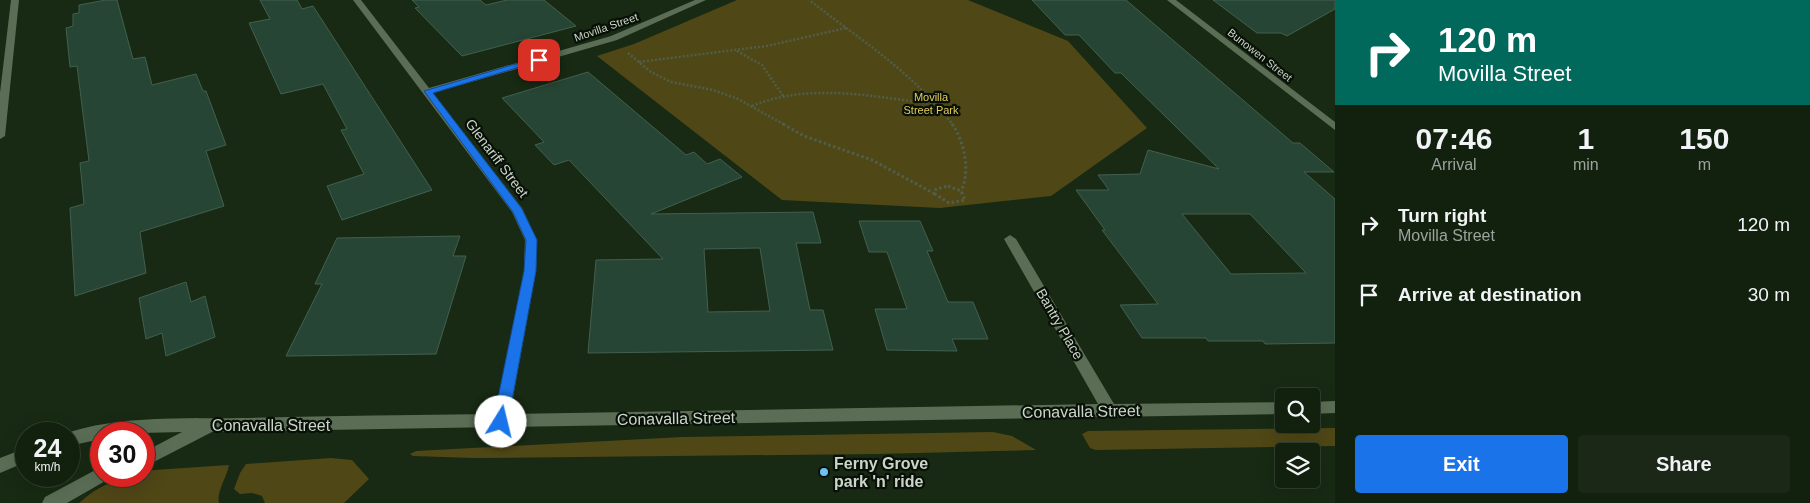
<!DOCTYPE html>
<style>
:root{--surface:#12200e;--page:#1b2817;--text:#f1f3f6;--muted:#9ca39e;--line:#313e2e;--accent:#1a73e8}
body{margin:0;font-family:Helvetica,sans-serif;background:var(--page);color:var(--text);height:100vh;display:flex;flex-direction:column;font-size:19px;white-space:nowrap}
*{box-sizing:border-box;margin:0}
p{font-size:16px;color:var(--muted)}
.icon{flex:none;width:28px;height:28px;fill:none;stroke:currentColor;stroke-width:2;stroke-linecap:round;stroke-linejoin:round}
.map{position:relative;flex:1;overflow:hidden}
.details{display:flex;flex-direction:column;background:var(--surface);width:475px}
.details>*{flex:none}
.banner{background:#00695c;color:#fff;overflow:hidden}
.tools{position:absolute;left:1275px;top:388px;display:grid;gap:10px}
.tools a{display:grid;place-items:center;width:45px;height:45px;border-radius:5px;background:var(--surface);box-shadow:0 5px 20px #0002,0 0 0 1px var(--line);font-size:25px}
.speed{position:absolute;left:15px;top:422px;display:flex;gap:10px;font-size:25px;font-weight:700;text-align:center}
.speed>*{display:grid;place-content:center;width:65px;height:65px;border-radius:50%;background:var(--surface);box-shadow:0 5px 20px #0002,0 0 0 1px var(--line);line-height:1}
.speed small{font-size:12px;font-weight:400}
.speed .limit{border:8px solid #d22;background:#fff;color:#111}
.pin{position:absolute;display:grid;place-items:center;width:42px;height:42px;color:#fff;margin:-21px;border-radius:10px;box-shadow:0 2px 8px #0006}
.me{position:absolute;width:55px;margin:-28px;rotate:9deg;stroke-linejoin:round;filter:drop-shadow(0 0 4px #0008)}
.turn{display:flex;align-items:center;gap:18px;height:105px;padding:0 20px;font-size:22px}
.turn .icon{width:65px;height:65px;stroke-width:2.5}
.turn b{display:block;font-size:35px;line-height:42px}
.eta{display:flex;justify-content:space-evenly;align-items:center;height:85px;text-align:center}
.eta b{font-size:30px;font-weight:700;line-height:35px}
.action{display:flex;gap:10px;margin-top:auto;padding:10px 20px}
.action a{flex:1;height:58px;border-radius:5px;background:var(--accent);color:#fff;font-size:20px;font-weight:700;line-height:58px;text-align:center}
.action a+a{background:var(--page);color:var(--text)}
ul{padding:0;list-style:none}
li{display:flex;align-items:center;gap:15px;height:70px;padding:0 20px}
li div{flex:1}
li b{display:block;font-size:19px}
li em{font-style:normal}
main{display:flex;flex:1;min-height:0}
.map>svg:first-child{display:block}
.green{fill:#504717}
.building{fill:#274534;stroke:#42604f;fill-rule:evenodd}
.lines{fill:none;stroke-linecap:round;stroke-linejoin:round}
.path-far1{stroke:#4f5f4b;stroke-width:2.5;stroke-dasharray:2 2;stroke-linecap:butt}
.path{stroke:#4f5f4b;stroke-width:3;stroke-dasharray:2.5 2.5;stroke-linecap:butt}
.minor{fill:#5b6e55;fill-rule:evenodd}
.route{fill:#1a73e8;stroke:#114b97}
.poi-dot{fill:#70c1f4;stroke:#081007;stroke-width:2}
.labels{text-anchor:middle;stroke-width:4.5;stroke-linejoin:round;paint-order:stroke}
.far-street-label{font-size:11px;fill:#cbd6c8;stroke:#081007}
.far-park-label{font-size:11px;fill:#e1cc5a;stroke:#081007}
.street-label{font-size:14px;fill:#cbd6c8;stroke:#081007}
.near-street-label{font-size:16px;fill:#cbd6c8;stroke:#081007}
.near-poi-label{font-size:16px;font-weight:bold;fill:#cbd6c8;stroke:#081007;text-anchor:start}
</style>
<main>
<div class="map">
<svg width="1335" height="503" viewBox="0 0 1335 503">
<rect width="100%" height="100%" fill="#182a13"/>
<!-- green -->
<path class="green" d="M737,0H968L1068,41L1147,128L1051,196L940,208L782,200L597,56L634,44Z
M1335,428V446L1096,450L1090,448L1082,434L1088,431Z
M993,432L1012,436L1036,450L877,454L474,458L413,456L410,454L416,451L682,437Z
M331,458L352,460L369,479L344,503H265L262,496L252,493L240,494L234,489L240,473L246,464Z
M229,465C227,477 216,492 219,503H79C98,486 119,476 144,476V472L154,470Z"/>
<!-- building -->
<path class="building" d="M106,0H117L133,59L145,57L152,85L196,74L203,91H206L226,145L206,151L224,206L140,232L146,273L75,296L70,208L84,204L80,163L89,161L77,66L70,67L66,28L73,26V14L79,13V5Z
M260,0H297L302,9L313,6L432,190L342,220L327,186L364,174L341,130L347,129L323,84L281,94L249,23L270,19Z
M412,0H480L486,5L507,0H544L576,26L462,56L415,8L419,7Z
M1032,0H1126L1293,143H1300L1334,172H1304L1335,199V343L1265,344L1263,341H1208L1206,338H1142L1120,305L1158,304L1102,230H1105L1076,190H1109L1098,175L1140,174L1148,150L1219,169L1121,73H1115L1079,35H1065ZM1182,214H1250L1306,273L1231,274Z
M1213,0H1335V9L1287,36L1281,33H1257Z
M588,72L686,155L694,152L707,164L720,159L742,177L651,214L813,212L821,243H796L810,310H823L833,350L588,353L596,260L663,259L569,160L554,165L535,145L544,142L502,98ZM760,248L770,311L708,312L704,249Z
M859,221H920L933,251H927L948,302H973L988,339H952L957,351L887,350L875,309H907L887,252H869Z
M460,236L453,256H466L436,354L286,356L322,284H315L337,238Z
M186,282L191,302L205,296L215,337L166,356L162,333L146,339L139,298Z"/>
<g class="lines">
<!-- path-far1 -->
<path class="path-far1" d="M846,28C885,56 923,86 953,125
M737,51L762,65L783,96
M628,53L651,72L671,82L713,90L738,99L785,125
M639,62L767,46L846,28L809,0
M752,106C810,82 874,97 934,104"/>
<!-- path -->
<path class="path" d="M783,124L804,136L872,160L935,194
M952,124C964,140 971,172 961,191
M948,186L961,191L965,200L949,203L935,194L936,189Z"/>
<!-- minor -->
<path class="minor" d="M11,0H19L5,136L0,139V93Z
M353,0H361L429,88L611,36L695,0H706L617,40L433,93L522,208L537,240L536,271L510,414L1098,404L1004,239L1010,235L1016,239L1114,404L1284,402V414L506,427L501,429L497,427L212,432L144,467V452L182,432L101,434V439L69,446V434H64C117,415 185,419 241,418C326,416 410,415 495,414L524,271L525,240L512,212Z
M1167,0H1176L1335,122V130Z
M1335,401V413L1311,414V402Z
M26,448V462L0,473V458Z
M101,467V476H109L107,480L67,503H42L45,497Z"/>
</g>
<!-- route -->
<path class="route" d="M536,58L543,60L433,93L522,209L537,240L536,271L508,422L506,426L501,428L496,426L493,422L524,271L526,240L513,212L424,91Z"/>
<!-- markers -->
<circle class="poi-dot" cx="824" cy="472" r="5"/>
<g class="labels">
<!-- far-street labels -->
<g class="far-street-label">
<text transform="translate(606 27) rotate(-19)" y="4">Movilla Street</text>
<text transform="translate(1260 55) rotate(38)" y="4">Bunowen Street</text>
</g>
<!-- far-park labels -->
<g class="far-park-label">
<text x="931" y="101">Movilla<tspan x="931" dy="13">Street Park</tspan></text>
</g>
<!-- street labels -->
<g class="street-label">
<text transform="translate(497 158) rotate(53)" y="5">Glenariff Street</text>
<text transform="translate(1060 324) rotate(60)" y="5">Bantry Place</text>
</g>
<!-- near-street labels -->
<g class="near-street-label">
<text transform="translate(1081 411) rotate(-1)" y="6">Conavalla Street</text>
<text transform="translate(676 418) rotate(-1)" y="6">Conavalla Street</text>
<text x="271" y="431">Conavalla Street</text>
</g>
<!-- near-poi labels -->
<g class="near-poi-label">
<text x="834" y="469">Ferny Grove<tspan x="834" dy="18">park 'n' ride</tspan></text>
</g>
</g>
</svg>
<div class="tools">
<a><svg class="icon" aria-label="search" viewBox="0 0 24 24"><circle cx="10" cy="10" r="6"/><path d="M15 15l6 6"/></svg></a>
<a><svg class="icon" aria-label="layers" viewBox="0 0 24 24"><path d="M12 4l9 5-9 5-9-5zM3 14l9 5 9-5"/></svg></a>
</div>
<div class="speed"><div>24<small>km/h</small></div><div class="limit">30</div></div>
<div class="pin" style="left:539px;top:60px;background:#d93025"><svg class="icon" aria-label="arrive" viewBox="0 0 24 24"><path d="M6 21V4h12l-3 4 3 4H6"/></svg></div>
<svg class="me" style="left:501px;top:422px" viewBox="-20 -20 40 40"><circle r="19" fill="#fff"/><path d="M0-13L10 11 0 6-10 11z" fill="#1a73e8"/></svg>
</div>
<section class="details">
<div class="banner">
<div class="turn"><svg class="icon" aria-label="right" viewBox="0 0 24 24"><path d="M7 20v-9h11M14 6l5 5-5 5"/></svg><div><b>120 m</b>Movilla Street</div></div>
</div>
<div class="eta">
<div><b>07:46</b><p>Arrival</p></div>
<div><b>1</b><p>min</p></div>
<div><b>150</b><p>m</p></div>
</div>
<ul>
<li><svg class="icon" aria-label="right" viewBox="0 0 24 24"><path d="M7 20v-9h11M14 6l5 5-5 5"/></svg><div><b>Turn right</b><p>Movilla Street</p></div><em>120 m</em></li>
<li><svg class="icon" aria-label="arrive" viewBox="0 0 24 24"><path d="M6 21V4h12l-3 4 3 4H6"/></svg><div><b>Arrive at destination</b></div><em>30 m</em></li>
</ul>
<div class="action"><a>Exit</a><a>Share</a></div>
</section>
</main>
